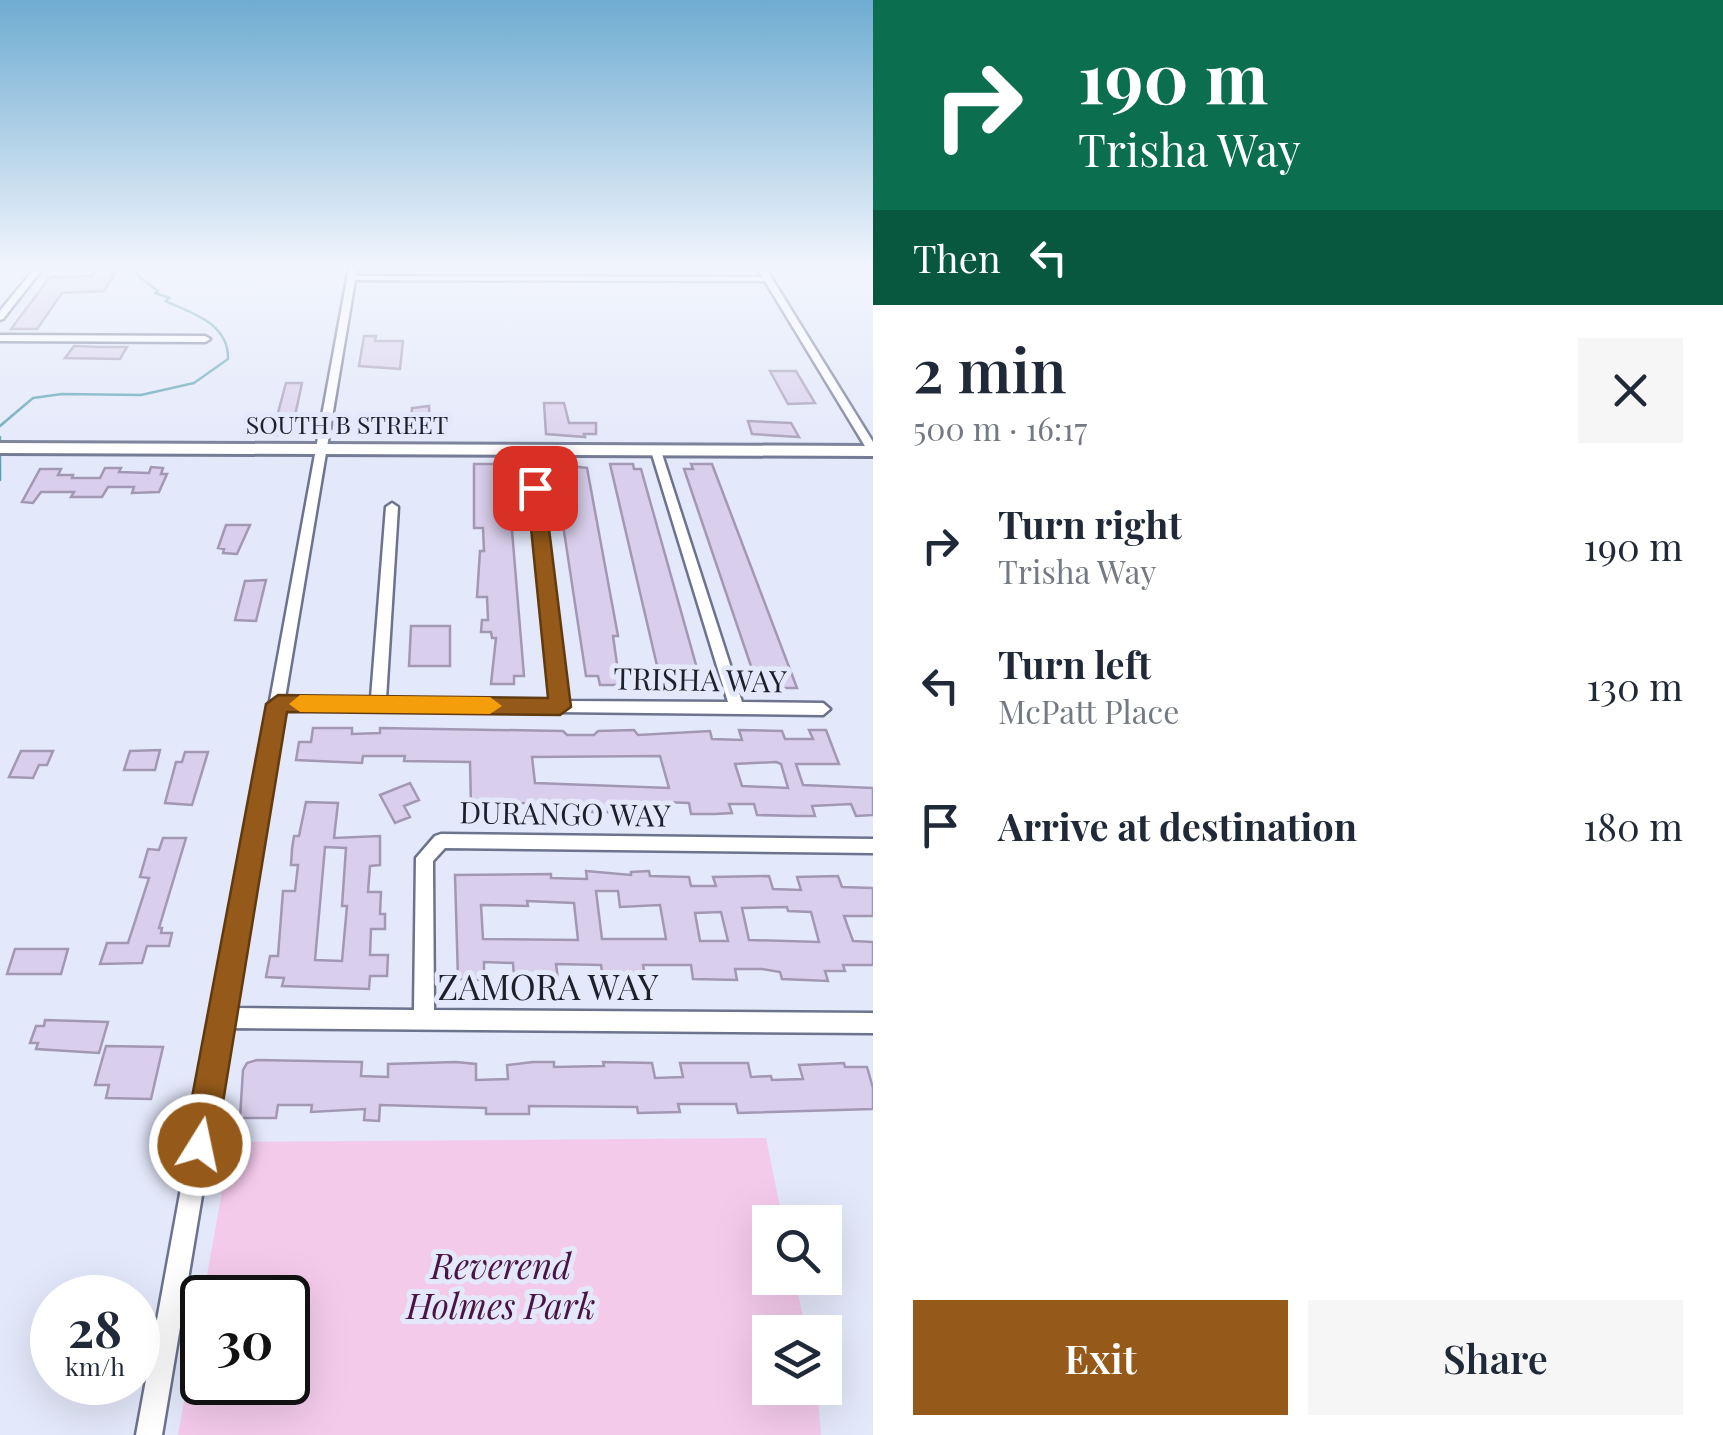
<!DOCTYPE html>
<meta charset="utf-8">
<style>
:root{--surface:#fff;--page:#f6f6f7;--text:#1f2937;--muted:#747a83;--accent:#955a19}
body{margin:0;font-family:"Playfair Display",serif;background:var(--page);color:var(--text);height:100vh;display:flex;flex-direction:column;font-size:38px;white-space:nowrap}
*{box-sizing:border-box;margin:0}
p{font-size:32px;color:var(--muted)}
.icon{flex:none;width:55px;height:55px;fill:none;stroke:currentColor;stroke-width:2;stroke-linecap:round;stroke-linejoin:round}
.map{position:relative;flex:1;overflow:hidden}
.sheet{display:flex;flex-direction:column;background:var(--surface);width:850px}
.sheet>*{flex:none}
.top-card{background:#0b6e4f;color:#fff;overflow:hidden}
.tools{position:absolute;left:752px;top:1205px;display:grid;gap:20px}
.tools a{display:grid;place-items:center;width:90px;height:90px;border-radius:0px;background:var(--surface);box-shadow:0 10px 40px #0002;font-size:50px}
.speed{position:absolute;left:30px;top:1275px;display:flex;gap:20px;font-size:50px;font-weight:700;text-align:center}
.speed>*{display:grid;place-content:center;width:130px;height:130px;border-radius:50%;background:var(--surface);box-shadow:0 10px 40px #0002;line-height:1}
.speed small{font-size:25px;font-weight:400}
.speed .limit{border:5px solid #111;border-radius:15px;background:#fff;color:#111}
.pin{position:absolute;display:grid;place-items:center;width:85px;height:85px;color:#fff;margin:-42px;border-radius:20px;box-shadow:0 5px 15px #0006}
.me{position:absolute;width:110px;margin:-55px;rotate:10deg;stroke-linejoin:round;filter:drop-shadow(0 0 8px #0008)}
.turn{display:flex;align-items:center;gap:35px;height:210px;padding:0 40px;font-size:45px}
.turn .icon{width:130px;height:130px;stroke-width:2.5}
.turn b{display:block;font-size:70px;line-height:85px}
.then{display:flex;align-items:center;height:95px;padding:0 40px;background:#0003;gap:20px;font-size:38px}
.round{display:grid;place-items:center;flex:none;width:105px;height:105px;border-radius:0px;background:var(--page)}
.head{display:flex;align-items:center;justify-content:space-between;height:170px;padding:0 40px}
h1{font-size:60px;font-weight:600;line-height:75px}
.cta{display:flex;gap:20px;margin-top:auto;padding:20px 40px}
.cta a{flex:1;height:115px;border-radius:0px;background:var(--accent);color:#fff;font-size:40px;font-weight:600;line-height:115px;text-align:center}
.cta a+a{background:var(--page);color:var(--text)}
ul{padding:0;list-style:none}
li{display:flex;align-items:center;gap:30px;height:140px;padding:0 40px}
li div{flex:1}
li b{display:block;font-size:38px}
li em{font-style:normal}
main{display:flex;flex:1;min-height:0}
.map>svg:first-child{display:block}
.green{fill:#f4caeb}
.lines{fill:none;stroke-linecap:round;stroke-linejoin:round}
.stream{stroke:#579faf;stroke-width:2.5}
.building{fill:#d9ceeb;stroke:#a398b4;stroke-width:2.5;fill-rule:evenodd}
.street-casing{stroke:#6c738d;stroke-width:5}
.secondary-casing{stroke:#6c738d;stroke-width:6}
.street{fill:#fff;fill-rule:evenodd}
.secondary{fill:#fff;fill-rule:evenodd}
.route{fill:#955a19;stroke:#613a10;stroke-width:2.5}
.slow{fill:#f59e0b}
.labels{text-anchor:middle;stroke-width:10;stroke-linejoin:round;paint-order:stroke}
.far-street-label{font-size:25px;fill:#1d202b;stroke:#e3e8fa}
.street-label{font-size:30px;fill:#1d202b;stroke:#e3e8fa}
.near-street-label{font-size:35px;fill:#1d202b;stroke:#e3e8fa}
.near-park-label{font-size:35px;font-style:italic;fill:#4c1445;stroke:#e3e8fa}
</style>
<main>
<div class="map">
<svg width="873" height="1435" viewBox="0 0 873 1435">
<rect width="100%" height="100%" fill="#e3e8fa"/>
<!-- green -->
<path class="green" d="M766,1138L783,1222H770V1278H795L806,1332H770V1388H817L821,1435H178L202,1301V1382H288V1298L203,1297L231,1142Z"/>
<g class="lines">
<!-- stream -->
<path class="stream" d="M0,426L33,398L62,394L141,395L194,383L228,359C229,324 193,313 165,301L170,298L155,293L158,291L139,277L135,268
M0,437V480"/>
</g>
<!-- building -->
<path class="building" d="M96,268H113L111,272H116L104,291L62,293L37,329H11L50,277L92,276Z
M364,336H376L375,341H403L400,369L359,366Z
M74,346L100,347H127L120,359L65,358Z
M770,371H796L815,403L788,404Z
M286,383H302L293,425L289,435H272Z
M544,403H564L569,423H596V434H584L585,437L546,434Z
M429,406L430,435H410L412,408Z
M748,421L791,423L799,437L752,434Z
M474,464H496L499,470H507L524,676H514V684H491L496,638H492L491,632H481L482,620H488L487,597H477L480,551H484L483,528H474Z
M610,464H633L634,469H641L700,679H689L691,687H662Z
M691,464H712L797,688H768L765,678H755L684,469H693Z
M563,465L587,468L618,636H613L620,685H600L598,676H586L560,505H570L566,480H557L555,468H563Z
M151,467L163,468L161,474H167L159,492L132,493L134,487H108L102,497H71L74,492H41L33,503L22,502L40,469H61L58,475H73L72,478H100L105,468H121L119,472L149,473Z
M226,525H250L237,554L223,553L224,549L218,548Z
M266,580L256,621L235,620L245,581Z
M411,626H450V666H409Z
M313,728H352V734L380,733V728L563,731L567,735H594L598,731L634,730L638,735L710,731L712,739L742,740L739,730L782,731L785,739H813L809,730H826L839,764H796L803,785L873,788V815L856,816L851,804L812,806L815,816H797L757,815L754,804H729L732,813L715,814H691L689,803L663,802L666,813L592,812L591,803H567V814L528,812L527,803L471,806L470,762L404,761L405,756H363L362,763L296,760L299,742H311ZM660,756L669,788L535,783L532,757ZM776,762L781,764L788,788L742,786L735,764Z
M160,750L155,770H124L130,751Z
M21,751H53L47,765H39L33,778L9,777Z
M185,752H208L192,805L165,803L176,762H182Z
M410,783L419,800L404,806L410,817L395,823L380,795Z
M306,802L338,803L334,838L380,836V865L370,866L368,892H381L380,914H385V929H371L370,955H388L387,976H370L369,989L282,986L284,978L266,977L270,956H278L283,891H295L298,865H291L292,849L294,836H299ZM325,847L346,848L342,906H347L342,961L315,960Z
M163,838H186L159,928H162L161,933H172L169,946H147L142,963L100,964L107,943H128L149,878L140,877L148,849L159,850Z
M586,871L631,875V872L649,871L650,876L689,877L691,886H716L713,877L769,876L773,889L801,890L797,877L838,876L842,887L873,888V916H844L853,941L873,942V965H843L845,971H825L828,981L782,979L780,972L762,969H735L737,980L693,979L691,965H643L646,981L603,979L601,965L556,964L558,979L514,978L513,963L484,962V980L458,979L455,875L551,874V878L587,879ZM596,891H618L620,907L660,905L666,939H602ZM527,901L574,903L578,940L483,939L481,905L528,906ZM787,907L788,911L811,912L819,942L749,940L742,908ZM721,912L728,941H700L695,913Z
M15,949H68L61,974H7Z
M45,1020L108,1022L99,1053L36,1049L38,1043H30L36,1026H44Z
M106,1046L163,1047L151,1099L106,1098L109,1085H95Z
M257,1060L362,1062L361,1076L388,1077V1064L456,1062L476,1064V1080L508,1079L507,1065L533,1062H554V1067L604,1066L603,1062L652,1063L655,1078L683,1077L680,1063H748L751,1077L771,1076L772,1080L803,1079L799,1065L844,1063L845,1067H867L873,1088V1109L738,1113L736,1104H678L680,1112L638,1113L637,1107L529,1106V1114H486V1108L380,1105L379,1121L364,1120L365,1109L311,1112L312,1105H278L276,1118H240L243,1070L247,1063Z"/>
<g class="lines">
<!-- street casing -->
<g class="street-casing">
<path id="street" d="M35,268H43L3,319L0,320V311Z
M349,268H357L356,276L762,277L759,271L766,269L873,442V454L868,451L765,281L355,280L285,698H371L386,507L392,503L398,507L386,699L552,700L526,451L531,448L536,451L567,701L728,702L651,451L656,448L661,451L742,702L823,703L830,709L823,715L283,709L233,1008L414,1010L416,858L435,836L441,834L873,839V853L445,848L433,861V870L434,1010L873,1013V1033L230,1028L162,1435H136Z
M0,335L205,336L210,339L205,342L0,341Z"/>
</g>
<!-- secondary casing -->
<g class="secondary-casing">
<path id="secondary" d="M0,443L873,446V456L0,453Z"/>
</g>
<!-- street -->
<use href="#street" class="street"/>
<!-- secondary -->
<use href="#secondary" class="secondary"/>
</g>
<!-- sky -->
<linearGradient id="sky" x2="0" y2="1"><stop stop-color="#6eacd1"/><stop offset="0.57" stop-color="#f2f5fd"/><stop offset="1" stop-color="#f2f5fd" stop-opacity="0"/></linearGradient>
<rect width="873" height="469" fill="url(#sky)"/>
<!-- route -->
<path class="route" d="M535,482L544,488L571,707L560,715L287,712L216,1145L211,1157L200,1161L188,1157L183,1145L266,704L278,695L548,698L527,488Z"/>
<!-- slow -->
<path class="slow" d="M300,695L490,697L502,706L490,714L300,712L289,704Z"/>
<g class="labels">
<!-- far-street labels -->
<g class="far-street-label">
<text x="347" y="434">SOUTH B STREET</text>
</g>
<!-- street labels -->
<g class="street-label">
<text transform="translate(700 681) rotate(1)" y="10">TRISHA WAY</text>
<text transform="translate(565 815) rotate(1)" y="10">DURANGO WAY</text>
</g>
<!-- near-street labels -->
<g class="near-street-label">
<text x="548" y="1000">ZAMORA WAY</text>
</g>
<!-- near-park labels -->
<g class="near-park-label">
<text x="501" y="1279">Reverend<tspan x="501" dy="40">Holmes Park</tspan></text>
</g>
</g>
</svg>
<div class="tools">
<a><svg class="icon" aria-label="search" viewBox="0 0 24 24"><circle cx="10" cy="10" r="6"/><path d="M15 15l6 6"/></svg></a>
<a><svg class="icon" aria-label="layers" viewBox="0 0 24 24"><path d="M12 4l9 5-9 5-9-5zM3 14l9 5 9-5"/></svg></a>
</div>
<div class="speed"><div>28<small>km/h</small></div><div class="limit">30</div></div>
<div class="pin" style="left:535px;top:488px;background:#d93025"><svg class="icon" aria-label="arrive" viewBox="0 0 24 24"><path d="M6 21V4h12l-3 4 3 4H6"/></svg></div>
<svg class="me" style="left:200px;top:1145px" viewBox="-20 -20 40 40"><circle r="17" fill="#955a19" stroke="#fff" stroke-width="3"/><path d="M0-11L8 9 0 5-8 9z" fill="#fff"/></svg>
</div>
<section class="sheet">
<div class="top-card">
<div class="turn"><svg class="icon" aria-label="right" viewBox="0 0 24 24"><path d="M7 20v-9h11M14 6l5 5-5 5"/></svg><div><b>190 m</b>Trisha Way</div></div>
<div class="then">Then<svg class="icon" aria-label="left" viewBox="0 0 24 24"><path d="M17 20v-9H6M10 6l-5 5 5 5"/></svg></div>
</div>
<div class="head"><div><h1>2 min</h1><p>500 m · 16:17</p></div><a class="round"><svg class="icon" aria-label="close" viewBox="0 0 24 24"><path d="M6 6l12 12M18 6L6 18"/></svg></a></div>
<ul>
<li><svg class="icon" aria-label="right" viewBox="0 0 24 24"><path d="M7 20v-9h11M14 6l5 5-5 5"/></svg><div><b>Turn right</b><p>Trisha Way</p></div><em>190 m</em></li>
<li><svg class="icon" aria-label="left" viewBox="0 0 24 24"><path d="M17 20v-9H6M10 6l-5 5 5 5"/></svg><div><b>Turn left</b><p>McPatt Place</p></div><em>130 m</em></li>
<li><svg class="icon" aria-label="arrive" viewBox="0 0 24 24"><path d="M6 21V4h12l-3 4 3 4H6"/></svg><div><b>Arrive at destination</b></div><em>180 m</em></li>
</ul>
<div class="cta"><a>Exit</a><a>Share</a></div>
</section>
</main>
